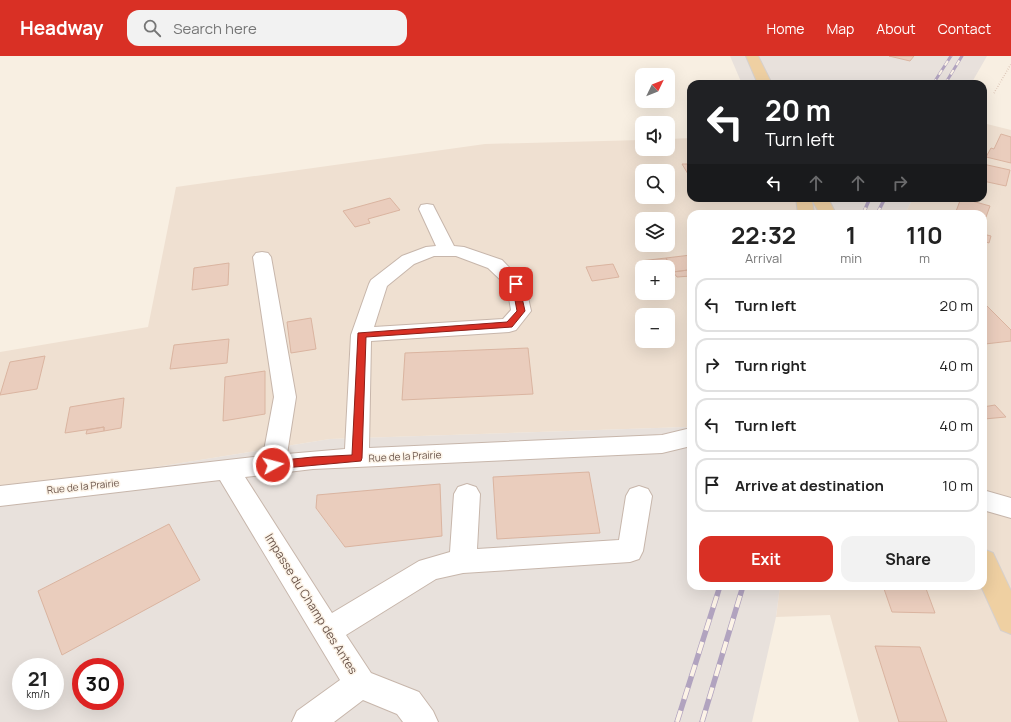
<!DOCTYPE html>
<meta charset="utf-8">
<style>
:root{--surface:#fff;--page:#f2f2f2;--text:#222;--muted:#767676;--line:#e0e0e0;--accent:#d93025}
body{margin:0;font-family:Manrope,sans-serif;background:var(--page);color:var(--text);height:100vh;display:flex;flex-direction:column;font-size:15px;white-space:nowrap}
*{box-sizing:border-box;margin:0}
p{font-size:13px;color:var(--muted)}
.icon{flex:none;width:22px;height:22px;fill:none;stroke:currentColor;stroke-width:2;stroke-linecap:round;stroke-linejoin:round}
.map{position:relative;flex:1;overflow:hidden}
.drawer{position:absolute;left:687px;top:154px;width:300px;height:380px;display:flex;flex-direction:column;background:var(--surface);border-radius:12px;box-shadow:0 4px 16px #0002}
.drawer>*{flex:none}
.top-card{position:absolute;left:687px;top:24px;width:300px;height:122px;border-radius:12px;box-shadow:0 4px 16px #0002;background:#202124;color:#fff;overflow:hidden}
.needle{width:26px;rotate:47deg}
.tools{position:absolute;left:635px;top:12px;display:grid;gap:8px}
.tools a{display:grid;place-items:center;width:40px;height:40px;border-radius:8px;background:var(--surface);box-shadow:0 4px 16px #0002;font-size:20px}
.speed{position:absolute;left:12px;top:602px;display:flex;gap:8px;font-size:20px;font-weight:700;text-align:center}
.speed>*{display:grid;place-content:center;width:52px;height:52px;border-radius:50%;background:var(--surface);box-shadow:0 4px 16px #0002;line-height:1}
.speed small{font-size:10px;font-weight:400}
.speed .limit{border:6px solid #d22;background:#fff;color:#111}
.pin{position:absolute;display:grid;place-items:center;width:34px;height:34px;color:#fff;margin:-17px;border-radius:8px;box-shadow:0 2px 6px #0006}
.me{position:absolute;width:44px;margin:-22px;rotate:83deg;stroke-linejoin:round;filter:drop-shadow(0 0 3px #0008)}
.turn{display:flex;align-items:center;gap:14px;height:84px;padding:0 12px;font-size:18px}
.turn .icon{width:52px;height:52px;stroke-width:2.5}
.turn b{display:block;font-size:28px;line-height:34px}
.lanes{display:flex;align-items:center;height:38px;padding:0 12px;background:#0003;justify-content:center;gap:20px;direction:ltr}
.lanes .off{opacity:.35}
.eta{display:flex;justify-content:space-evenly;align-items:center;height:68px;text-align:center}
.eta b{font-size:24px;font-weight:700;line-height:28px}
.primary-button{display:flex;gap:8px;margin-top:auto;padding:8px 12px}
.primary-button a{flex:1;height:46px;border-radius:12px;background:var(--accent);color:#fff;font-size:16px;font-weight:700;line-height:46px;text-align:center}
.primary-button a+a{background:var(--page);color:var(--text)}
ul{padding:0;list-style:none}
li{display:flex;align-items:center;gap:12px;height:54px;margin:0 8px 6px;padding:0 4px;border:2px solid var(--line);border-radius:12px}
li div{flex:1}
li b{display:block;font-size:15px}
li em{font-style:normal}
header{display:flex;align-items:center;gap:24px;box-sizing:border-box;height:56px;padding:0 20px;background:var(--accent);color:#fff}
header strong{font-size:19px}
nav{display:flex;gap:22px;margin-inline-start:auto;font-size:14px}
.search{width:280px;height:36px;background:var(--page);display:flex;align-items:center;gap:10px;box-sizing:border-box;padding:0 14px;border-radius:12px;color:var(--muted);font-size:15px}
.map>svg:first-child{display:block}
.residential{fill:#efe0d1;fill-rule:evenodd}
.industrial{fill:#e8e1dc;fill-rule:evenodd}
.building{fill:#eacdbd;stroke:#dab4a0}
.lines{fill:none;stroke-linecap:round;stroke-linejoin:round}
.minor-casing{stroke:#c7b6ab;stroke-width:2}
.major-casing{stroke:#d6d0cd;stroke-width:2}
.path{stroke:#ceb1a1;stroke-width:1.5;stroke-dasharray:0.5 2;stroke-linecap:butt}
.minor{fill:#fff;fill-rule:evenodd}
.major{fill:#efd0a2;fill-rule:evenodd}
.rail-far2-casing{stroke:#b1a3bf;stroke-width:3}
.rail-far1-casing{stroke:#b1a3bf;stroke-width:3.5}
.rail-casing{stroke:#b1a3bf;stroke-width:5.5}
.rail-far2{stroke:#fcf3e7;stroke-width:2;stroke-dasharray:5.5;stroke-linecap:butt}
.rail-far1{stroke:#fcf3e7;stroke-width:2.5;stroke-dasharray:7;stroke-linecap:butt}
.rail{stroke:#fcf3e7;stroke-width:4;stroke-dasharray:12;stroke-linecap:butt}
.route{fill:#d93025;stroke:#8d1f18}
.labels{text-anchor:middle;stroke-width:3;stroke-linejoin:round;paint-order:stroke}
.street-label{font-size:10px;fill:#6c564c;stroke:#fcf3e7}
.near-street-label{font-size:12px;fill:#6c564c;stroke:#fcf3e7}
</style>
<header>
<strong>Headway</strong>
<div class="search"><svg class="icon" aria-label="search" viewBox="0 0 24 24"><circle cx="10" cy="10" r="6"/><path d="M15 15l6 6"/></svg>Search here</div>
<nav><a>Home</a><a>Map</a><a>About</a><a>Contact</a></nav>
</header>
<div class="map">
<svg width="1011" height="666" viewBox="0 0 1011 666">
<rect width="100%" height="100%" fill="#f8efe2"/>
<!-- residential -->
<path class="residential" d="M983,67L1011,74V666H859L830,559L776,561L780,530H983V158H905L913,142H983Z
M691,82V142H814L827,158H691V373L686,371L330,383L0,436V296L148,271L176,131L485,88L642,84V93H668V83ZM642,115H668V141H642ZM642,163H668V189H642ZM642,211H668V237H642ZM642,259H668V285H642Z"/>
<!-- industrial -->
<path class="industrial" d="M730,0H987L971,28H742Z
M814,142H913L905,158H827Z
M686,371L691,373V530H780L776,561L752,666H0V436L330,383ZM21,611H55V645H21ZM81,611H115V645H81Z"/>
<!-- building -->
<path class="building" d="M889,0H914L910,5Z
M1001,78L1011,81V107L986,101L991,92L994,93Z
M682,108H691V123Z
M983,108L1010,114L1006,130L983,125Z
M390,142L400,154L368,163L370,167L355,171L343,155Z
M961,142L990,150L986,161L984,160L983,164V158H955Z
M983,178L991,180L989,187L986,186L984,197Z
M691,199V214H688L673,216L666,202Z
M666,202L673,216H668V211H643L640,205Z
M229,207L228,229L192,234L194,212Z
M613,208L619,221L592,225L586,211Z
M688,214H691V220L677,221L673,216Z
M983,246L1011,274V285L985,288L983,287Z
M311,262L316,293L291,297L287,266Z
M229,283L227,307L170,313L174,289Z
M528,292L533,338L402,344L405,297Z
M45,300L37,333L0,339L10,306Z
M265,315V358L223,365L225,321Z
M124,342L121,372L104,375V371L65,377L70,351Z
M995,349L1006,361L984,363L983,362V351Z
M104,371V375L86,378L87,374Z
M589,416L600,477L497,483L493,421Z
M440,428L442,480L345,491L316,452L317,439Z
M169,468L200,524L62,599L38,535Z
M883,530H925L935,557L892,556Z
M875,590L920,591L947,666H899Z"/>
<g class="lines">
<!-- minor casing -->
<g class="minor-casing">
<path id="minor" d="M427,148L433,149L435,153L454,190L464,191L502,204L525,228L531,255L516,274L509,276L371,285L369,392L662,379L691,372V390L662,397L313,413L245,421L332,557L419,505L450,496L454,438L458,431L467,428L476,431L480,438L477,493L619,484L626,440L630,433L639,430L648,433L652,440L643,495L639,503L630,506L463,517L436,523L346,579L371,617L419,636L433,655L438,666H403L397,658L363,644L334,666H292L297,655L340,624L220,424L0,450V430L263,400L274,341L253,201L256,197L262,196L268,197L271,201L296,341L287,398L345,393L351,279L369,228L371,224L402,200L426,191L436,190L419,153L421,149ZM434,200H456L488,212L507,230L511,254L503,263L374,271L387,230L414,208Z
M983,434L1011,442V462L983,454Z"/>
</g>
<!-- major casing -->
<g class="major-casing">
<path id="major" d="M746,0H758L772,28H758Z
M796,142H828L836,158H820L812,144L814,158H798Z
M983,493L993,497L1011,535V578L1001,574L981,530H983Z"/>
</g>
<!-- path -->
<path class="path" d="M994,37L1011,8"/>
<!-- minor -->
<use href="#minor" class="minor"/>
<!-- major -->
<use href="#major" class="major"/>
<!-- rail-far2 casing -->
<g class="rail-far2-casing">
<path id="rail-far2" d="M933,28L951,0
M945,28L962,0"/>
</g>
<!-- rail-far1 casing -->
<g class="rail-far1-casing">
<path id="rail-far1" d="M863,158L870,142
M877,158L885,142"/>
</g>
<!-- rail casing -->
<g class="rail-casing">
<path id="rail" d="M677,666L720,530
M702,666L743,530"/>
</g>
<!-- rail-far2 -->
<use href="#rail-far2" class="rail-far2"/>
<!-- rail-far1 -->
<use href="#rail-far1" class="rail-far1"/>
<!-- rail -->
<use href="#rail" class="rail"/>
</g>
<!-- route -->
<path class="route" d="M516,225L519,228L525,255L512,271L366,281L362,402L361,405L273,413L270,412L268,409L270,406L273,405L313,401L352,399L358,277L507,266L517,255L512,228Z"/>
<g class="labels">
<!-- street labels -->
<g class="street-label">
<text transform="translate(405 400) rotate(-3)" y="4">Rue de la Prairie</text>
<text transform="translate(83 430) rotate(-6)" y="4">Rue de la Prairie</text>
</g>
<!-- near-street labels -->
<g class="near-street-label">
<text transform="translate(311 548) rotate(58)" y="4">Impasse du Champ des Antes</text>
</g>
</g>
</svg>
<div class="tools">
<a><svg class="needle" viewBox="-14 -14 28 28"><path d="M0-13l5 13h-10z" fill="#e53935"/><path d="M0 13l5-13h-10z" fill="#767676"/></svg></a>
<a><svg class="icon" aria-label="sound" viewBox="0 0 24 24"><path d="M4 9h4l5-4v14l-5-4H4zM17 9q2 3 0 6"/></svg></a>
<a><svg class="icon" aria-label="search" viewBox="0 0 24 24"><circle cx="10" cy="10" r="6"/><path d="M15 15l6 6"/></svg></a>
<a><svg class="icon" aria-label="layers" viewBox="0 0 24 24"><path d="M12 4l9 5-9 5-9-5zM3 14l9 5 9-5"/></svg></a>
<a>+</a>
<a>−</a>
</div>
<div class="speed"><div>21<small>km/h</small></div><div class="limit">30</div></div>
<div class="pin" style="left:516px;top:228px;background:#d93025"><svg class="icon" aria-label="arrive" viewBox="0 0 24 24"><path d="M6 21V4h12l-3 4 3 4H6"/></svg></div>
<svg class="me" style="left:273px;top:409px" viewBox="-20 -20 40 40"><circle r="17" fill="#d93025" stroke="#fff" stroke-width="3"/><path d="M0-11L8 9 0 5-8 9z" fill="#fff"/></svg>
<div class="top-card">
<div class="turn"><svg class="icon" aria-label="left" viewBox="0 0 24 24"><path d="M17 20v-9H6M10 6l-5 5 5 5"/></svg><div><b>20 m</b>Turn left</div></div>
<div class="lanes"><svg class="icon" aria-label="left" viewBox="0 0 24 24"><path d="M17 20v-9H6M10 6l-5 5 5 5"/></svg><svg class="icon off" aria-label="ahead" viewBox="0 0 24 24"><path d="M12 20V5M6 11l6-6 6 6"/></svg><svg class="icon off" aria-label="ahead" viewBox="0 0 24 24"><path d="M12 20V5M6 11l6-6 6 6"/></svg><svg class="icon off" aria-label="right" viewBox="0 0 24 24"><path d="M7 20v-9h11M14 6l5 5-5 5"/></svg></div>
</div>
<section class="drawer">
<div class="eta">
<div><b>22:32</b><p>Arrival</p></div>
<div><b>1</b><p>min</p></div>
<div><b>110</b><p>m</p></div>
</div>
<ul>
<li><svg class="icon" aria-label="left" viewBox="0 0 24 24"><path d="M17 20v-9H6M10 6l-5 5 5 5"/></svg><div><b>Turn left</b></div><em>20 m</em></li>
<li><svg class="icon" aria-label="right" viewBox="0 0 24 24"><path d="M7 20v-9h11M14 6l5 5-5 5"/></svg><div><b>Turn right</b></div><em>40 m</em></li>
<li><svg class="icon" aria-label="left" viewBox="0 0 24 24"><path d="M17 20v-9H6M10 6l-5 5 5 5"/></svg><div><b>Turn left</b></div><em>40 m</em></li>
<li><svg class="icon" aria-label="arrive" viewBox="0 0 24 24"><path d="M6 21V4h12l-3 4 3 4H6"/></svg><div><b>Arrive at destination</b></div><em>10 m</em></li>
</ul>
<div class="primary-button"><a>Exit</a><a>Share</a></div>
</section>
</div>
